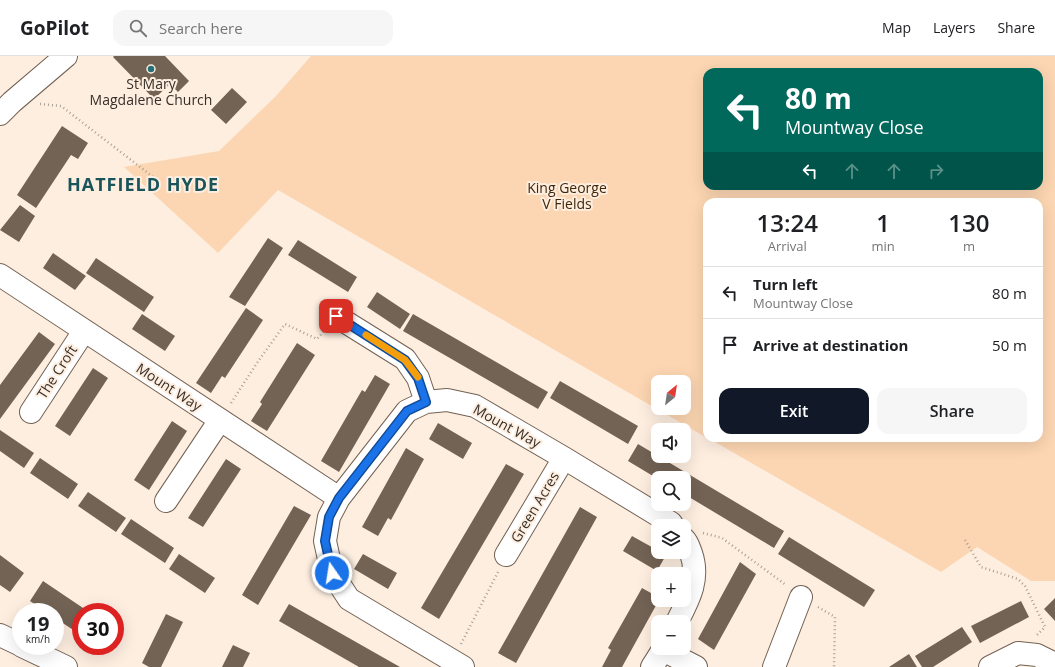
<!DOCTYPE html>
<meta charset="utf-8">
<style>
:root{--surface:#fff;--page:#f6f6f6;--text:#202124;--muted:#757577;--line:#e0e0e0;--accent:#111827}
body{margin:0;font-family:"Open Sans",sans-serif;background:var(--page);color:var(--text);height:100vh;display:flex;flex-direction:column;font-size:15px;white-space:nowrap}
*{box-sizing:border-box;margin:0}
p{font-size:13px;color:var(--muted)}
.icon{flex:none;width:22px;height:22px;fill:none;stroke:currentColor;stroke-width:2;stroke-linecap:round;stroke-linejoin:round}
.map{position:relative;flex:1;overflow:hidden}
.details{position:absolute;left:703px;top:142px;width:340px;height:244px;display:flex;flex-direction:column;background:var(--surface);border-radius:12px;box-shadow:0 4px 16px #0002}
.details>*{flex:none}
.banner{position:absolute;left:703px;top:12px;width:340px;height:122px;border-radius:12px;box-shadow:0 4px 16px #0002;background:#00695c;color:#fff;overflow:hidden}
.needle{width:26px;rotate:30deg}
.controls{position:absolute;left:651px;top:319px;display:grid;gap:8px}
.controls a{display:grid;place-items:center;width:40px;height:40px;border-radius:8px;background:var(--surface);box-shadow:0 4px 16px #0002;font-size:20px}
.speed{position:absolute;left:12px;top:547px;display:flex;gap:8px;font-size:20px;font-weight:700;text-align:center}
.speed>*{display:grid;place-content:center;width:52px;height:52px;border-radius:50%;background:var(--surface);box-shadow:0 4px 16px #0002;line-height:1}
.speed small{font-size:10px;font-weight:400}
.speed .limit{border:6px solid #d22;background:#fff;color:#111}
.pin{position:absolute;display:grid;place-items:center;width:34px;height:34px;color:#fff;margin:-17px;border-radius:8px;box-shadow:0 2px 6px #0006}
.me{position:absolute;width:44px;margin:-22px;rotate:347deg;stroke-linejoin:round;filter:drop-shadow(0 0 3px #0008)}
.turn{display:flex;align-items:center;gap:14px;height:84px;padding:0 16px;font-size:18px}
.turn .icon{width:52px;height:52px;stroke-width:2.5}
.turn b{display:block;font-size:28px;line-height:34px}
.lanes{display:flex;align-items:center;height:38px;padding:0 16px;background:#0003;justify-content:center;gap:20px;direction:ltr}
.lanes .off{opacity:.35}
.eta{display:flex;justify-content:space-evenly;align-items:center;height:68px;text-align:center}
.eta b{font-size:24px;font-weight:600;line-height:28px}
.button{display:flex;gap:8px;margin-top:auto;padding:8px 16px}
.button a{flex:1;height:46px;border-radius:12px;background:var(--accent);color:#fff;font-size:16px;font-weight:600;line-height:46px;text-align:center}
.button a+a{background:var(--page);color:var(--text)}
ul{padding:0;list-style:none}
li{display:flex;align-items:center;gap:12px;height:52px;padding:0 16px;border-top:1px solid var(--line)}
li div{flex:1}
li b{display:block;font-size:15px}
li em{font-style:normal}
header{display:flex;align-items:center;gap:24px;box-sizing:border-box;height:56px;padding:0 20px;background:var(--surface);border-bottom:1px solid var(--line)}
header strong{font-size:19px}
nav{display:flex;gap:22px;margin-inline-start:auto;font-size:14px}
.search{width:280px;height:36px;background:var(--page);display:flex;align-items:center;gap:10px;box-sizing:border-box;padding:0 14px;border-radius:12px;color:var(--muted);font-size:15px}
.map>svg:first-child{display:block}
.green{fill:#fcd6b2;fill-rule:evenodd}
.building{fill:#736354}
.lines{fill:none;stroke-linecap:round;stroke-linejoin:round}
.minor-casing{stroke:#736253;stroke-width:24}
.path{stroke:#aa9f94;stroke-width:2.5;stroke-dasharray:1 3;stroke-linecap:butt}
.minor{stroke:#fff;stroke-width:22}
.route-casing{stroke:#114b97;stroke-width:10}
.route{stroke:#1a73e8;stroke-width:7}
.slow{stroke:#f59e0b;stroke-width:7}
.poi-dot{fill:#256f77;stroke:#fdeee0;stroke-width:1.5}
.labels{text-anchor:middle;stroke-width:4;stroke-linejoin:round;paint-order:stroke}
.poi-label{font-size:14px;fill:#373029;stroke:#fdeee0}
.park-label{font-size:14px;fill:#412608;stroke:#fdeee0}
.street-label{font-size:14px;fill:#373029;stroke:#fdeee0}
.district-label{font-size:18px;font-weight:bold;letter-spacing:1px;fill:#18545a;stroke:#fdeee0}
</style>
<header>
<strong>GoPilot</strong>
<div class="search"><svg class="icon" aria-label="search" viewBox="0 0 24 24"><circle cx="10" cy="10" r="6"/><path d="M15 15l6 6"/></svg>Search here</div>
<nav><a>Map</a><a>Layers</a><a>Share</a></nav>
</header>
<div class="map">
<svg width="1055" height="611" viewBox="0 0 1055 611">
<rect width="100%" height="100%" fill="#fdeee0"/>
<!-- green -->
<path class="green" d="M311,0H1055V525H1031L977,491L941,516L708,382H1039V146H707V382L278,134L218,197L124,111L219,95L276,40ZM707,16H1039V130H707ZM658,326H684V352H658Z"/>
<!-- building -->
<path class="building" d="M114,0H165L189,25L178,36L170,28L154,43L113,1Z
M232,32L247,46L226,68L211,54Z
M62,70L88,87L78,103L71,99L36,152L17,139Z
M20,149L35,160L19,186L0,174Z
M268,182L283,192L245,250L229,241Z
M298,184L357,221L348,236L288,199Z
M53,197L86,220L75,234L43,212Z
M96,202L154,241L144,256L86,217Z
M377,236L410,258L400,273L367,251Z
M246,252L263,264L225,322L222,320L211,337L196,327Z
M142,258L175,280L165,295L132,273Z
M413,258L548,336L538,353L403,275Z
M39,276L55,288L0,363V329Z
M297,287L315,299L267,375L251,365L262,348L260,346Z
M93,312L108,322L70,380L55,370Z
M375,319L390,328L339,416L321,405L362,334L365,336Z
M560,325L638,370L628,388L550,342Z
M172,365L187,375L149,434L134,424Z
M438,367L472,387L463,403L429,383Z
M0,374L34,397L24,412L0,395Z
M638,388L784,475L774,492L684,438V422L658,423L628,405Z
M406,392L424,403L391,464L388,462L378,480L362,471Z
M40,402L78,428L68,443L30,417Z
M226,403L241,413L203,471L188,462Z
M506,408L524,418L439,563L421,552Z
M88,436L126,462L116,476L78,450Z
M294,450L311,459L258,549L242,539Z
M580,451L597,461L516,607L498,597Z
M131,463L174,492L165,507L121,478Z
M632,480L666,499L657,515L623,495Z
M789,481L875,534L864,551L778,498Z
M179,498L215,522L205,537L169,513Z
M363,498L397,517L388,533L354,513Z
M0,499L24,517L10,536L0,529Z
M740,506L756,518L714,594L698,583Z
M43,525L89,556H81V579L55,562V556H46L30,545Z
M642,532L658,541V544H659L622,611H602L611,594L608,592Z
M1055,542V565L1044,553Z
M1021,545L1029,561L980,587L971,570Z
M289,548L400,611H359L279,565Z
M166,558L183,566L161,611H149L142,607Z
M962,571L972,586L933,611H922L915,600Z
M233,589L250,597L243,611H222Z
M909,598L917,611H889Z"/>
<g class="lines">
<!-- minor casing -->
<g class="minor-casing">
<path id="minor" d="M0,58L12,46L66,0
M0,219L339,442
M336,260L405,303L418,322L426,346
M31,356L84,275
M166,445L220,364
M506,499L564,402
M677,566C689,543 700,523 691,497C689,492 688,487 684,483
M0,579L21,589
M22,590L66,611
M663,594L696,611
M463,611L349,543L332,517L325,485L329,461L339,442L407,355L426,346L447,344L475,350L564,402L671,467L673,470
M652,611L664,592
M774,611L801,541
M990,611L1018,597L1037,599L1055,608"/>
</g>
<!-- path -->
<path class="path" d="M40,48L61,50L157,124
M231,347L259,304L285,268L317,283L324,275
M703,477L722,482L786,529
M965,484L981,511L1018,523L1025,530L1045,571L1036,580
M818,551L835,561L834,611
M461,588L498,516"/>
<!-- minor -->
<use href="#minor" class="minor"/>
</g>
<g class="lines">
<!-- route casing -->
<g class="route-casing">
<path id="route" d="M332,517L325,485L329,461L339,442L407,355L426,346L418,322L405,304L336,260"/>
</g>
<!-- route -->
<use href="#route" class="route"/>
<!-- slow -->
<path class="slow" d="M366,279L405,304L418,321"/>
</g>
<!-- markers -->
<circle class="poi-dot" cx="151" cy="13" r="4"/>
<g class="labels">
<!-- poi labels -->
<g class="poi-label">
<text x="151" y="33">St Mary<tspan x="151" dy="16">Magdalene Church</tspan></text>
</g>
<!-- park labels -->
<g class="park-label">
<text x="567" y="137">King George<tspan x="567" dy="16">V Fields</tspan></text>
</g>
<!-- street labels -->
<g class="street-label">
<text transform="translate(57 316) rotate(-57)" y="5">The Croft</text>
<text transform="translate(169 331) rotate(33)" y="5">Mount Way</text>
<text transform="translate(507 370) rotate(29)" y="5">Mount Way</text>
<text transform="translate(535 451) rotate(-59)" y="5">Green Acres</text>
</g>
<!-- district labels -->
<g class="district-label">
<text x="143" y="135">HATFIELD HYDE</text>
</g>
</g>
</svg>
<div class="controls">
<a><svg class="needle" viewBox="-14 -14 28 28"><path d="M0-13l5 13h-10z" fill="#e53935"/><path d="M0 13l5-13h-10z" fill="#757577"/></svg></a>
<a><svg class="icon" aria-label="sound" viewBox="0 0 24 24"><path d="M4 9h4l5-4v14l-5-4H4zM17 9q2 3 0 6"/></svg></a>
<a><svg class="icon" aria-label="search" viewBox="0 0 24 24"><circle cx="10" cy="10" r="6"/><path d="M15 15l6 6"/></svg></a>
<a><svg class="icon" aria-label="layers" viewBox="0 0 24 24"><path d="M12 4l9 5-9 5-9-5zM3 14l9 5 9-5"/></svg></a>
<a>+</a>
<a>−</a>
</div>
<div class="speed"><div>19<small>km/h</small></div><div class="limit">30</div></div>
<div class="pin" style="left:336px;top:260px;background:#d93025"><svg class="icon" aria-label="arrive" viewBox="0 0 24 24"><path d="M6 21V4h12l-3 4 3 4H6"/></svg></div>
<svg class="me" style="left:332px;top:517px" viewBox="-20 -20 40 40"><circle r="17" fill="#1a73e8" stroke="#fff" stroke-width="3"/><path d="M0-11L8 9 0 5-8 9z" fill="#fff"/></svg>
<div class="banner">
<div class="turn"><svg class="icon" aria-label="left" viewBox="0 0 24 24"><path d="M17 20v-9H6M10 6l-5 5 5 5"/></svg><div><b>80 m</b>Mountway Close</div></div>
<div class="lanes"><svg class="icon" aria-label="left" viewBox="0 0 24 24"><path d="M17 20v-9H6M10 6l-5 5 5 5"/></svg><svg class="icon off" aria-label="ahead" viewBox="0 0 24 24"><path d="M12 20V5M6 11l6-6 6 6"/></svg><svg class="icon off" aria-label="ahead" viewBox="0 0 24 24"><path d="M12 20V5M6 11l6-6 6 6"/></svg><svg class="icon off" aria-label="right" viewBox="0 0 24 24"><path d="M7 20v-9h11M14 6l5 5-5 5"/></svg></div>
</div>
<section class="details">
<div class="eta">
<div><b>13:24</b><p>Arrival</p></div>
<div><b>1</b><p>min</p></div>
<div><b>130</b><p>m</p></div>
</div>
<ul>
<li><svg class="icon" aria-label="left" viewBox="0 0 24 24"><path d="M17 20v-9H6M10 6l-5 5 5 5"/></svg><div><b>Turn left</b><p>Mountway Close</p></div><em>80 m</em></li>
<li><svg class="icon" aria-label="arrive" viewBox="0 0 24 24"><path d="M6 21V4h12l-3 4 3 4H6"/></svg><div><b>Arrive at destination</b></div><em>50 m</em></li>
</ul>
<div class="button"><a>Exit</a><a>Share</a></div>
</section>
</div>
